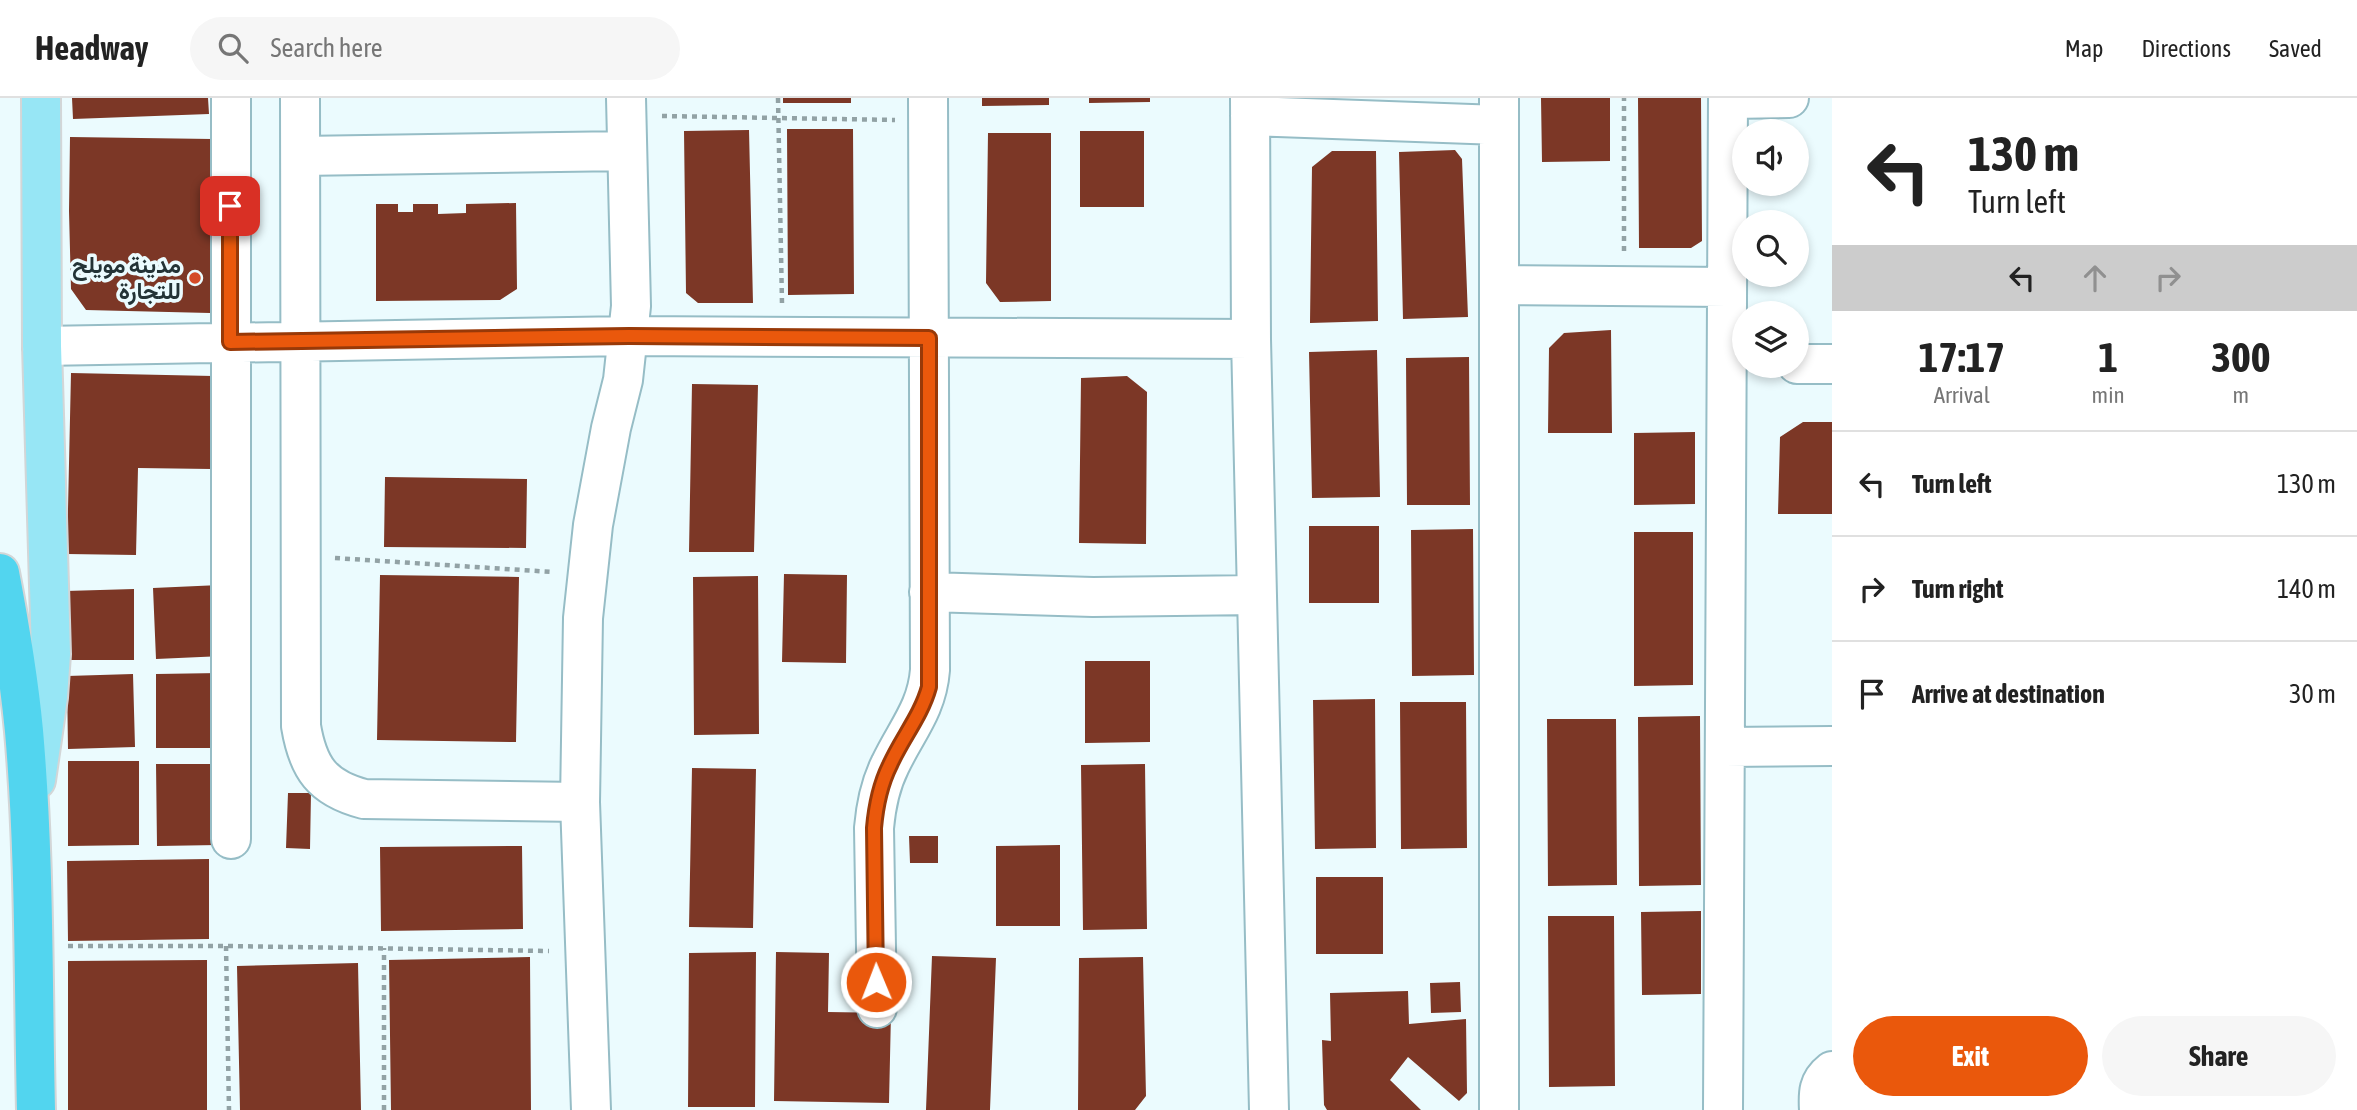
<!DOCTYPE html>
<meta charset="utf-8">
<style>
:root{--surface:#fff;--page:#f6f6f6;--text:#222;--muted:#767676;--line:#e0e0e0;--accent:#ea580c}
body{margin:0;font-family:"Asap Condensed",Vazirmatn,sans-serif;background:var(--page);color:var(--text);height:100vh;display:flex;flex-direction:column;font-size:26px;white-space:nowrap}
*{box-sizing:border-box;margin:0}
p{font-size:23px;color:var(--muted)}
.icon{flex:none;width:38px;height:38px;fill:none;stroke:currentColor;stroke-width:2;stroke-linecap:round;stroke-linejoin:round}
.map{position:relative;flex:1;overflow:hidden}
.drawer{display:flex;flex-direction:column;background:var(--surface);width:525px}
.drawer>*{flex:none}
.top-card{background:#fff;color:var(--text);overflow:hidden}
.controls{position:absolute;left:1732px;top:21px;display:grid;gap:14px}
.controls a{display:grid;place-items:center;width:77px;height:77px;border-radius:50%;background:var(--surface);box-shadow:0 4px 10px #0003;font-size:35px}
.pin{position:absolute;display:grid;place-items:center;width:60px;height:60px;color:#fff;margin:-30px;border-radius:14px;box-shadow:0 4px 10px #0006}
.me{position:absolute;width:77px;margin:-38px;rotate:359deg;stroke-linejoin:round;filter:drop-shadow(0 0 5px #0008)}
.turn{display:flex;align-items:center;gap:24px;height:147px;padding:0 21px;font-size:32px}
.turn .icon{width:91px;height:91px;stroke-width:2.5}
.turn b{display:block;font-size:49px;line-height:60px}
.lanes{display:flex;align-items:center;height:66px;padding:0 21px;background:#0003;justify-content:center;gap:35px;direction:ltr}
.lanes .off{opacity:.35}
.eta{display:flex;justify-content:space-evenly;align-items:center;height:119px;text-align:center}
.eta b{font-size:42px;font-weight:700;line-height:49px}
.cta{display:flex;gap:14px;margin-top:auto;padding:14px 21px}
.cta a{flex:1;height:80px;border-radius:42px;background:var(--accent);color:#fff;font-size:28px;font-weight:700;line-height:80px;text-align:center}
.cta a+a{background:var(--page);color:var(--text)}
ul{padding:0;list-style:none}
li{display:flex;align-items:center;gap:21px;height:105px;padding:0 21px;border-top:2px solid var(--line)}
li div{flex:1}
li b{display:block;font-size:26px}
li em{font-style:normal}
header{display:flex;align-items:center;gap:42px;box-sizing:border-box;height:98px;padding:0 35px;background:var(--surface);border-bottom:2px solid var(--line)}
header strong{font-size:33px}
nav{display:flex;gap:38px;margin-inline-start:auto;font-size:24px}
.search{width:490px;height:63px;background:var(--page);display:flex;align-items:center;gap:18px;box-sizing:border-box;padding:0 24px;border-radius:38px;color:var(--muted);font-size:26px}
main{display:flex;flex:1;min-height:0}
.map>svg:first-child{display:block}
.building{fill:#7c3726}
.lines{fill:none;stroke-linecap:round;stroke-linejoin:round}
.minor-casing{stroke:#96bdc6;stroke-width:42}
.major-casing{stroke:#d3d6d7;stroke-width:42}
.highway-casing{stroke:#d3d6d7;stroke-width:42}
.path{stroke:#92a2a5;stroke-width:4.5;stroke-dasharray:5 5;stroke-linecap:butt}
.minor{stroke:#fff;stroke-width:38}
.major{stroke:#97e6f5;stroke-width:38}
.highway{stroke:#52d5ef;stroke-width:38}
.route-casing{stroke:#983908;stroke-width:18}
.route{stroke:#ea580c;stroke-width:12}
.poi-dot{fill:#d44b27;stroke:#ebfbfe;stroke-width:2.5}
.labels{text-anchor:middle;stroke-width:7;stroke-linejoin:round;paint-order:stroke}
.poi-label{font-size:23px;font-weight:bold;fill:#233336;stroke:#ebfbfe;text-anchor:end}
</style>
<header>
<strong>Headway</strong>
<div class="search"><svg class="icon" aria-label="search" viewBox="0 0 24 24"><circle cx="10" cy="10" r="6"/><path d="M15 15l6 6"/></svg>Search here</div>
<nav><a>Map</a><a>Directions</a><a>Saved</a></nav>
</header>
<main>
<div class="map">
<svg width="1832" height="1012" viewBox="0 0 1832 1012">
<rect width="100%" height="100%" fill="#ebfbfe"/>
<!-- building -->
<path class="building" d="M72,0H208L209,16L73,21Z
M783,0H851V5H783Z
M982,0H1049V7L982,8Z
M1089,0H1150V4L1089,5Z
M1541,0H1610V63L1542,64Z
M1638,0H1701L1702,143L1691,150H1639Z
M787,31H853L854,196L788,197Z
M749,32L753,205H698L686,195L684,33Z
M1080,33H1144V109H1080Z
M988,35H1051V203L1000,204L986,185Z
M70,39L212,41L210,215L86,212L71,191L69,113Z
M1455,52L1462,61L1468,219L1403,221L1399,54Z
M1332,53H1376L1378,223L1310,225L1312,69Z
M516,105L517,191L500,202L376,203V106H398V114H413V106H438V116L466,115V106Z
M1611,232L1612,335H1548L1549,250L1564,235Z
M1377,252L1380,399L1312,400L1309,254Z
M1469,259L1470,407H1407L1406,260Z
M71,275L213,278L211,371L138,370L136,457L67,456Z
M1127,278L1147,294L1146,446L1079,445L1081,280Z
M692,286L758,287L754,454H689Z
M1803,324H1832V416H1778L1780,339Z
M1695,334V406L1634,407V335Z
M385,379L527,381L526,450L384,449Z
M1309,428H1379V505H1309Z
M1473,431L1474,577L1412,578L1411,432Z
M1634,434H1693V587L1634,588Z
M784,476L847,477L846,565L782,564Z
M380,477L519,479L516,644L377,642Z
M758,478L759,636L694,637L693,479Z
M220,487L223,558L156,561L153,490Z
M134,491V562H67L66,493Z
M1085,563H1150V644L1085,645Z
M220,575V650H156V576Z
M133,576L135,649L68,651L67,578Z
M1375,601L1376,750L1315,751L1313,602Z
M1400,604H1466L1467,750L1401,751Z
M1700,618L1701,787L1639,788L1638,619Z
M1547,621H1616L1617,787L1548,788Z
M68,663H139V747L68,748Z
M156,666H217L218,747L157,748Z
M1145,666L1147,831L1083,832L1081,667Z
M692,670L756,671L753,830L689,829Z
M288,695H311L310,751L286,750Z
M909,738H938V765H910Z
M1060,747V828H996V748Z
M522,748L523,831L381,833L380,749Z
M209,761V841L68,843L67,763Z
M1316,779H1383V856H1316Z
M1701,813V896L1642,897L1641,814Z
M1548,818H1614L1615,988L1549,989Z
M756,854L755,1009H688L689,855Z
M776,854L829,855L828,914L891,915L889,1005L774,1003Z
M932,858L996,860L990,1012H926Z
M530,859L531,1012H391L389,862Z
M1143,859L1146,998L1135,1012H1078L1079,860Z
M207,862V1012H68V863Z
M358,865L361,1012H240L237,868Z
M1460,884L1461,914L1431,915L1430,885Z
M1408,893L1409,926L1466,921L1467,995L1459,1003L1408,959L1390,982L1421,1012H1327L1324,1007L1322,942L1331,943L1330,895Z"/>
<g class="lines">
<!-- minor casing -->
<g class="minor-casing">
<path id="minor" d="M231,0V741
M300,0L301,628C308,670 322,690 364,701L580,704
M1250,0L1251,241L1269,1012
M1728,1L1789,0
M1250,18L1499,27
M301,58L627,53
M1499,187L1727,189
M42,248L629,238L1251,241
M1797,266H1832
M929,494L1093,499L1257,497
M1725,649L1832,648
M877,910L874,730C876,707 880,687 890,667C906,633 927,611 930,572L928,0
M591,1012L580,704L583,520L593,427L611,330L623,282L631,208L626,0
M1499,1012V0
M1723,1012L1728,0
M1819,1012C1818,995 1818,984 1832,973"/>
</g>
<!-- major casing -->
<g class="major-casing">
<path id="major" d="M36,682L48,599L51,556L42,248L41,0"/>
</g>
<!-- highway casing -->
<g class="highway-casing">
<path id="highway" d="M0,475C10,527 19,580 24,633C35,759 33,886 36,1012"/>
</g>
<!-- path -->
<path class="path" d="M778,0L782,206
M662,18L895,22
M1624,153V0
M335,460L553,474
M68,848H226L549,853
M226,848L229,1012
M384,1012V850"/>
<!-- minor -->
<use href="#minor" class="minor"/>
<!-- major -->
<use href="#major" class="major"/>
<!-- highway -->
<use href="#highway" class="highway"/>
</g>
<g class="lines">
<!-- route casing -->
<g class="route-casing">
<path id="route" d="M230,108V244L629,238L929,240V589C921,618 902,640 890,667C880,687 876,707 874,730L876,884"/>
</g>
<!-- route -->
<use href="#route" class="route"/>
</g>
<!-- markers -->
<circle class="poi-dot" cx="195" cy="180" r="7"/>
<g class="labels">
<!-- poi labels -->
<g class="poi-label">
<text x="181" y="175">مدينة مويلح<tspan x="181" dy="26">للتجارة</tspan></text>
</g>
</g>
</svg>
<div class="controls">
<a><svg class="icon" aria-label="sound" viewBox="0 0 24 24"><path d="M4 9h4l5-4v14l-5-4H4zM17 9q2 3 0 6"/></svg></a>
<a><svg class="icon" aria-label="search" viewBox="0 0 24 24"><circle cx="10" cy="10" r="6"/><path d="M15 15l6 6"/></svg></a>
<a><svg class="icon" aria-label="layers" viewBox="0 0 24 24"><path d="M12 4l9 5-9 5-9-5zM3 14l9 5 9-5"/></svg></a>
</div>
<div class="pin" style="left:230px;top:108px;background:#d93025"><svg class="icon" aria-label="arrive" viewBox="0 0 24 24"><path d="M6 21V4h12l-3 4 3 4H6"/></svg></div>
<svg class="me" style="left:876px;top:884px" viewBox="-20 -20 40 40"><circle r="17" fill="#ea580c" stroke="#fff" stroke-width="3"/><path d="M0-11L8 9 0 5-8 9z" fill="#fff"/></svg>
</div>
<section class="drawer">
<div class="top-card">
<div class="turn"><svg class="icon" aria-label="left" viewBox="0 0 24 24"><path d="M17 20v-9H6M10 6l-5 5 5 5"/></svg><div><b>130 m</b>Turn left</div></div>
<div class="lanes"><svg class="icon" aria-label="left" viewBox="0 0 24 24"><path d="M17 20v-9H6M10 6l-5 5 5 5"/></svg><svg class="icon off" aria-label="ahead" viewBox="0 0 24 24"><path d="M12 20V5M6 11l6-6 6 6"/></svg><svg class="icon off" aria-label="right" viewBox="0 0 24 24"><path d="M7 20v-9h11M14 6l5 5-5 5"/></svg></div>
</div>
<div class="eta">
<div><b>17:17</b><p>Arrival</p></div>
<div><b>1</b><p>min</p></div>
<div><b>300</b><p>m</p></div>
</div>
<ul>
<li><svg class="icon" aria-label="left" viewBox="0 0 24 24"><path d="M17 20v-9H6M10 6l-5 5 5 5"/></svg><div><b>Turn left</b></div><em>130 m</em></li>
<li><svg class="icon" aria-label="right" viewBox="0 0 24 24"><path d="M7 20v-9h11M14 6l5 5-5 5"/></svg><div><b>Turn right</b></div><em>140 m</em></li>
<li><svg class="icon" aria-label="arrive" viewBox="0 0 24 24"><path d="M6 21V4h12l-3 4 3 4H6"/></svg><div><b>Arrive at destination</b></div><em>30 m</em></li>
</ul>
<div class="cta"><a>Exit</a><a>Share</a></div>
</section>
</main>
